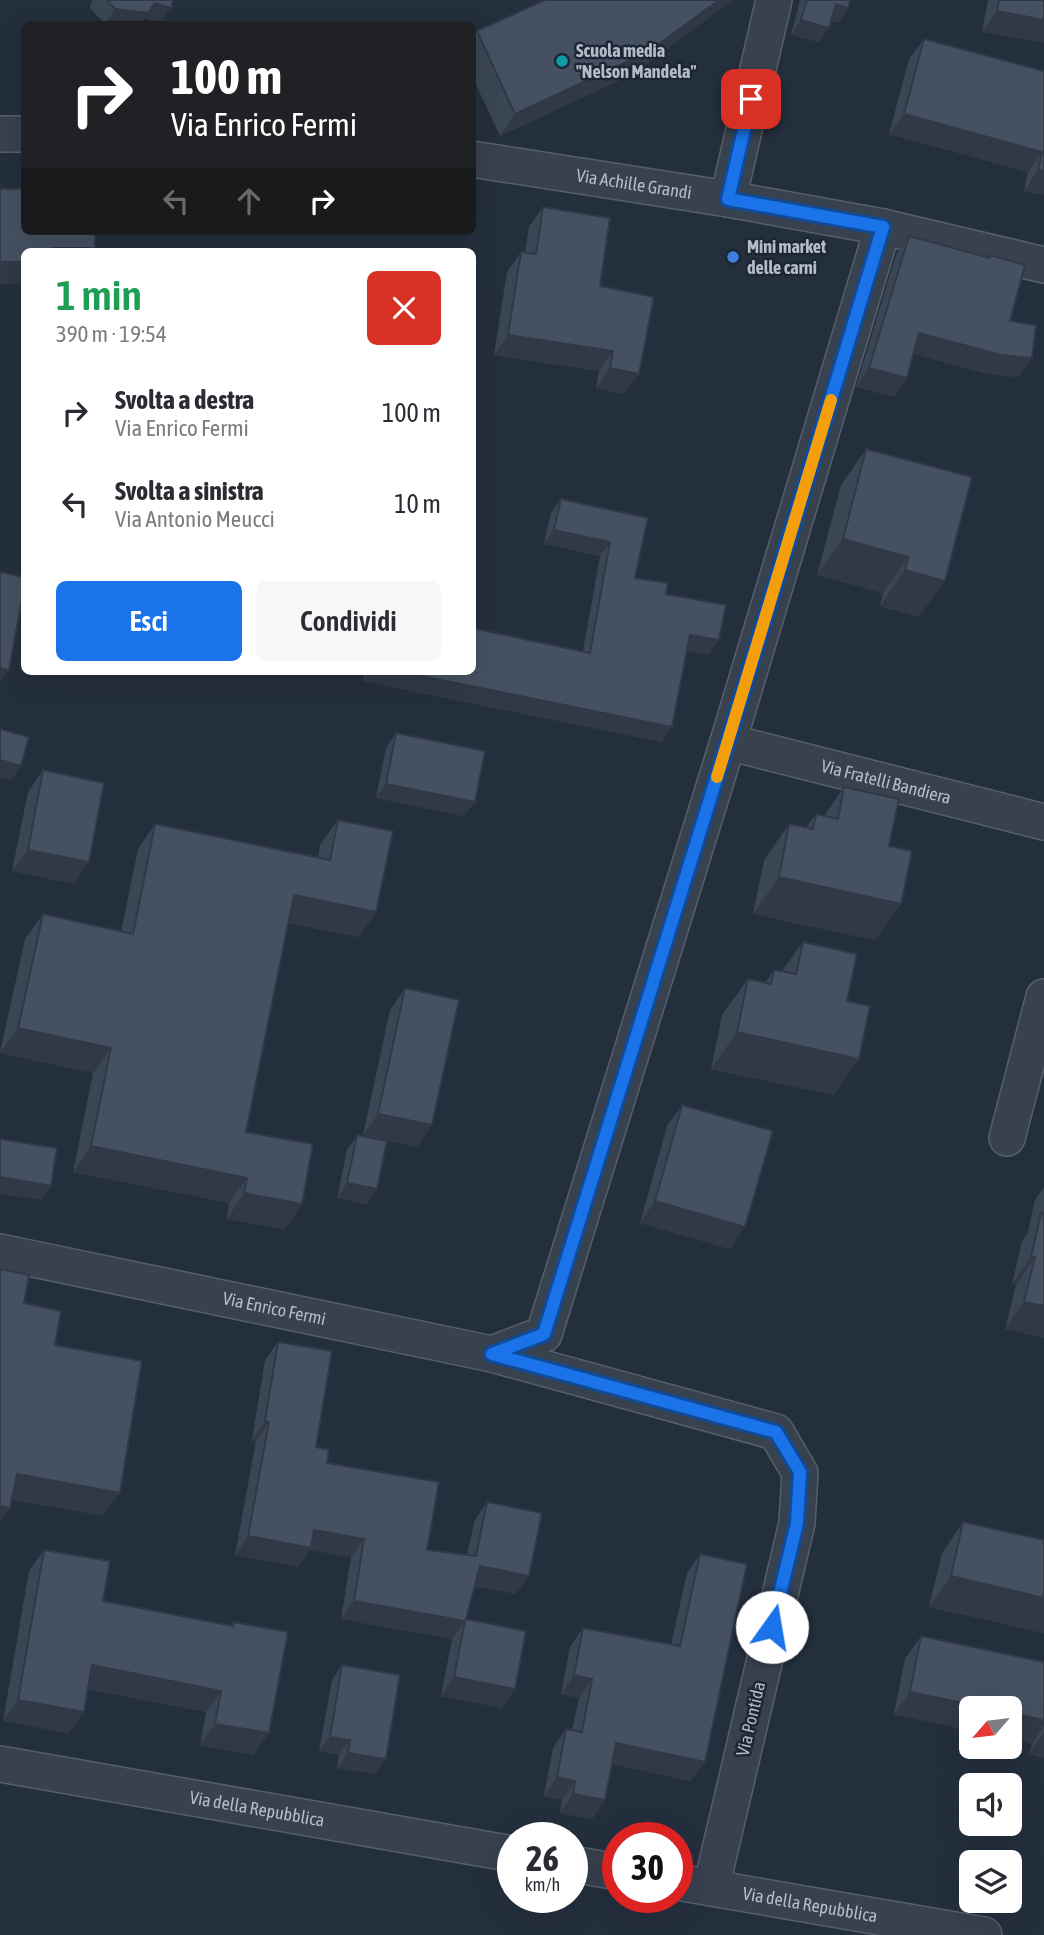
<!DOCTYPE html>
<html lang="it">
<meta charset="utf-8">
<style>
:root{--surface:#fff;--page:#f7f7f7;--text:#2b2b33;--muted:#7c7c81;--accent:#1a73e8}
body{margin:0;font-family:"Asap Condensed",sans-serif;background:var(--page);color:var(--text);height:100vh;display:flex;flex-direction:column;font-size:26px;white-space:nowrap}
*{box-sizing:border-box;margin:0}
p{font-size:23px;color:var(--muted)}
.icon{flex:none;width:38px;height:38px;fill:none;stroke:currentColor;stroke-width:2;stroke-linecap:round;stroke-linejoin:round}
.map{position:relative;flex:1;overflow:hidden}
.drawer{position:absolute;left:21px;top:248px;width:455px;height:427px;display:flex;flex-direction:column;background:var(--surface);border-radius:10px;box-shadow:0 7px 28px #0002}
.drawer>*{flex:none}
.top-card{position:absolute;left:21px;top:21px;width:455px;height:214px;border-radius:10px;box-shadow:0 7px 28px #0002;background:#202124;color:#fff;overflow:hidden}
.needle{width:46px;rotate:242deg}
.controls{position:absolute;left:959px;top:1696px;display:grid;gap:14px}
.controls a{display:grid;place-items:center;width:63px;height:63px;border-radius:10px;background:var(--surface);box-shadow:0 7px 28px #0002;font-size:35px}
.speed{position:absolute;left:497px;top:1822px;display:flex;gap:14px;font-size:35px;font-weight:700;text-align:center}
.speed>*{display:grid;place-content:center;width:91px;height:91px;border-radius:50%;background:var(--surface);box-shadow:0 7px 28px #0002;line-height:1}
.speed small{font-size:18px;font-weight:400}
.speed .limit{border:10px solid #d22;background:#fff;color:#111}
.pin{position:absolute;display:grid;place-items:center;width:60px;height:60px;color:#fff;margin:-30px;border-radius:14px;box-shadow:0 4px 10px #0006}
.me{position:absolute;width:77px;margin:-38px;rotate:13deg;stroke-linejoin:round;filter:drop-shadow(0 0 5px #0008)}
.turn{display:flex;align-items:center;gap:24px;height:147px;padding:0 35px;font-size:32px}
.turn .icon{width:91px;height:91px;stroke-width:2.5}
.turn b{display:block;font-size:49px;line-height:60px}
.lanes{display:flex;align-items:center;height:66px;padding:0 35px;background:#0003;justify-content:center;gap:35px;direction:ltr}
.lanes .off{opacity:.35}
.round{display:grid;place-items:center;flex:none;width:74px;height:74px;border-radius:10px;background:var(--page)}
.overview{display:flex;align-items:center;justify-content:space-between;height:119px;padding:0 35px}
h1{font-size:42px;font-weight:600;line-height:52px;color:#1e9e55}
.primary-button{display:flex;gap:14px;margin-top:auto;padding:14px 35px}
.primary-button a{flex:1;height:80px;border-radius:10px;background:var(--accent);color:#fff;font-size:28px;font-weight:600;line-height:80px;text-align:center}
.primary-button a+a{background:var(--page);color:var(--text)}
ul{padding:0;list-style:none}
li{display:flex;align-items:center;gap:21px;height:91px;padding:0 35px}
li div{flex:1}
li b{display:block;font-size:26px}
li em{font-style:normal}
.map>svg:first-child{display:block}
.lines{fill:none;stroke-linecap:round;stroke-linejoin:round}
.minor-casing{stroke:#565f6c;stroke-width:38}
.minor{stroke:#38414e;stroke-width:35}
.wall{fill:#3b4654}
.shaded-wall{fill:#303945}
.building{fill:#455162;stroke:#303945;stroke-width:2}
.route-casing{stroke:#114b97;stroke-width:18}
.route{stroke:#1a73e8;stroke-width:12}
.slow{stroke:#f59e0b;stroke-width:12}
.culture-dot{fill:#0f9aa8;stroke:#1d2633;stroke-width:2.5}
.shop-dot{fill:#3f7fe0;stroke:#1d2633;stroke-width:2.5}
.labels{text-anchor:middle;stroke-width:5;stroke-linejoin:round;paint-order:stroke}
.poi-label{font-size:18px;font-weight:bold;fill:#b4bcc9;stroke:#1d2633;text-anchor:start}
.street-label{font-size:18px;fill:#b4bcc9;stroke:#1d2633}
</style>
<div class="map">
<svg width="1044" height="1935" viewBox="0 0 1044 1935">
<rect width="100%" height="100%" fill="#242f3e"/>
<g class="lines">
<!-- minor casing -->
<g class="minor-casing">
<g id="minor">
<path d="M0,134H24"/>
<path id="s1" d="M472,159L728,199L883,227L1044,265"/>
<path d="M728,199L774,0"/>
<path id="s2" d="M728,742L1044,822"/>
<path d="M1007,1138L1044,997"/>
<path id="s3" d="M0,1252L492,1354L544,1334L728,742L883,227"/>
<path d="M492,1354L776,1432L800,1473L797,1523L711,1888"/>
<path id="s4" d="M0,1764L513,1854"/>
<path d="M572,1864L618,1872"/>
<path id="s5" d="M677,1882L984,1935"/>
</g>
</g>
<!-- minor -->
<use href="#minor" class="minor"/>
</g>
<!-- wall -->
<path class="wall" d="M92,0H173L160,23L144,18L105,24L90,8Z
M542,0H733L633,74L500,136L472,76V37L477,31L542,1Z
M800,0H850L848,8L838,23L831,21L819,42L791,35Z
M988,0H1044L982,32Z
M924,39L1044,71V195L1024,191L1028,172L889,134L909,59Z
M543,207L600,286L639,374L624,394L596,388L599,371L494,355L507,272L521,252L525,253L529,227Z
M909,236L989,258L990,255L1019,377L988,374L914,354L907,378L894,397L856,387L896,255Z
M866,449L972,477L919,617L880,606L883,593L817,575L841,485Z
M561,499L648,518L635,578L666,594L709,655L687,650L662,742L363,681L365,672H472L583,651L600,556L544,544L551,513Z
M396,733L464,816L376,798L386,748Z
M43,770L74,884L12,871L28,792Z
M844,787L889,846L901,904L875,940L753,914L764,860L789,824L806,827L816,814L824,816Z
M338,820L376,912L359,937L288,923L246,1132L302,1204L285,1229L227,1219L229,1203L73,1172L93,1073L0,1053L25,939L43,914L121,932L138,849L155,824L318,857L320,845Z
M803,942L847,1001L859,1059L833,1095L711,1069L722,1015L748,979L765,983L774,970L782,971Z
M405,988L417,1147L363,1135L390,1010Z
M682,1105L730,1249L640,1223L667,1126Z
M357,1135L367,1204L337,1198L347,1150Z
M1044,1187V1338L1005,1329L1016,1285L1012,1284L1022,1241L1028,1232L1035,1200Z
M278,1342L316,1447L327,1463L427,1550L467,1555L475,1520L487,1502L516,1594L475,1586L466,1619L502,1708L441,1696L452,1639L341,1619L351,1557L310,1550L298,1567L235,1555L256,1441L252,1440L265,1360Z
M963,1522L1044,1540V1633L929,1607L942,1553Z
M44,1550L103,1601L231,1626L233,1622L254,1755L200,1745L206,1712L88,1689L69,1733L3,1721L29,1571Z
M700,1554L691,1781L612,1764L605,1800L592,1819L560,1813L562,1800L544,1796L553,1748L566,1729L572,1730L579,1698L561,1694L570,1647L583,1628L671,1645L687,1573Z
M921,1636L1044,1662V1758L1029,1754L1032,1744L971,1708V1731L894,1714L905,1659Z
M342,1665L375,1774L337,1768L339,1755L319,1751L332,1680Z"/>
<!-- shaded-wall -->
<path class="shaded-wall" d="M719,0H733L633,74L500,136L515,114Z
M155,3L171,8L160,23L144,18L140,24H105L115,9Z
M836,4L848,8L838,23L826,19Z
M997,11L1044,20V43L982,32Z
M801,20L829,28L819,42L791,35Z
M904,114L1042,152L1028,172L889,134Z
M1038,170L1044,171V195L1024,191Z
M51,248H95L92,252H48Z
M0,262H24V284H0Z
M919,333L1032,358L1019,377L988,374L906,352Z
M508,335L613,351L599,371L494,355Z
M610,368L639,374L624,394L596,388Z
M869,368L907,378L894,397L856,387Z
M554,530L610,542L600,556L544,544Z
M843,539L908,557L883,593L817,575Z
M905,570L945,581L919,617L880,606Z
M690,635L719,640L709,655L680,649Z
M0,668L9,670L0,683Z
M369,672H402L672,727L662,742L363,681Z
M0,760L21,766L11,781L0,778Z
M386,784L475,802L464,816L376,798Z
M28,850L89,862L74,884L12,871Z
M779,877L901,904L875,940L753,914Z
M294,895L376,912L359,937L276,920Z
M18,1028L111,1048L93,1073L0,1053Z
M737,1032L859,1059L833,1095L711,1069Z
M378,1114L432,1125L417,1147L363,1135Z
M91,1146L247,1178L229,1203L73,1172Z
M0,1177L51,1186L41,1200L0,1194Z
M347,1183L377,1189L367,1204L337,1198Z
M244,1193L302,1204L285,1229L227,1219Z
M655,1201L745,1227L730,1249L640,1223Z
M1031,1257H1035L1016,1285L1012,1284Z
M1024,1302L1044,1306V1338L1005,1329Z
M265,1421L269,1422L256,1441L252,1440Z
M17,1474L120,1493L103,1516L0,1498Z
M0,1506L10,1508L0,1522Z
M314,1530L364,1539L351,1557L310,1550L298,1567L235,1555L248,1536Z
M480,1566L529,1576L516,1594L467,1584Z
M951,1576L1044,1598V1633L929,1607Z
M354,1601L465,1621L452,1639L341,1619Z
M92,1665L221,1691L206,1712L77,1687Z
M574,1675L592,1679L579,1698L561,1694Z
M454,1677L515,1689L502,1708L441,1696Z
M910,1692L987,1708H971V1731L894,1714Z
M18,1700L84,1712L69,1733L3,1721Z
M1010,1713L1044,1720V1726L1032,1744L1010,1739Z
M215,1724L269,1733L254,1755L200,1745Z
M1044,1732V1758L1029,1754Z
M330,1737L350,1740L339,1755L319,1751Z
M616,1743L705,1762L691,1781L602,1762Z
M348,1753L386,1759L375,1774L337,1768Z
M557,1777L575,1781L562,1800L544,1796Z
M573,1794L605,1800L592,1819L560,1813Z"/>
<!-- building -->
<path class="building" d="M107,0H173L171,8L155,3L148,13L115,9Z
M545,0H719L648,52L515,114L477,31Z
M807,0H850L848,8L836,4L829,28L801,20Z
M999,0H1044V20L997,11Z
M924,39L1044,71V171L1038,170L1042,152L904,114Z
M0,189H24V231H95V248H51V252H24V262H0Z
M543,207L610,218L600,286L654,297L639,374L610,368L613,351L508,335L521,252L536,254Z
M909,236L990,258V255L1025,265L1010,321L1036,325L1032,358L1001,355L919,333L907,378L869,368Z
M866,449L972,477L945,581L905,570L908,557L843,539Z
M561,499L648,518L635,578L668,583L666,594L726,605L719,640L690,635L672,727L402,672H472V628L590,653L610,542L554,530Z
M0,572L24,577V589L9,670L0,668Z
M0,729L29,737L21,766L0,760Z
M396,733L485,751L475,802L386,784Z
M43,770L104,783L89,862L28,850Z
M844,787L899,799L889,846L912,851L901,904L779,877L789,824L813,829L816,814L838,819Z
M338,820L393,831L376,912L294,895L246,1132L313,1144L302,1204L244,1193L247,1178L91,1146L111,1048L18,1028L43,914L133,934L155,824L330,860Z
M803,942L857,954L847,1001L870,1006L859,1059L737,1032L748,979L771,984L774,970L796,974Z
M405,988L459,1000L432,1125L378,1114Z
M682,1105L773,1131L745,1227L655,1201Z
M357,1135L387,1141L377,1189L347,1183Z
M0,1139L57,1148L51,1186L0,1177Z
M1041,1213L1044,1214V1306L1024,1302L1035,1257H1031Z
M0,1269L29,1275L24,1303L61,1311L55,1345L142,1361L120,1493L17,1474L10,1508L0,1506Z
M278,1342L332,1351L316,1447L329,1450L327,1463L439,1482L427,1550L476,1556L487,1502L542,1513L529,1576L480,1566L466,1619L526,1631L515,1689L454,1677L465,1621L354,1601L364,1539L314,1530L311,1548L248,1536L269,1422L265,1421Z
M963,1522L1044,1540V1598L951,1576Z
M44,1550L110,1561L103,1601L233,1626V1622L288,1632L269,1733L215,1724L221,1691L92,1665L84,1712L18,1700Z
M700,1554L747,1564L705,1762L616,1743L605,1800L573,1794L575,1781L557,1777L566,1729L582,1732L592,1679L574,1675L583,1628L680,1646Z
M921,1636L1044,1662V1720L1010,1713V1708H987L910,1692Z
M342,1665L400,1675L386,1759L348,1753L350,1740L330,1737Z"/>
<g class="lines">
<!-- route casing -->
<g class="route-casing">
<path id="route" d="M751,99L728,199L883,227L728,741L544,1334L492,1354L776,1432L800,1472L797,1523L772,1627"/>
</g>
<!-- route -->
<use href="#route" class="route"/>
<!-- slow -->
<path class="slow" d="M717,777L831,400"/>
</g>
<!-- markers -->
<circle class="culture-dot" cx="562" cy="61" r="7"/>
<circle class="shop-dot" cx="733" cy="257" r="7"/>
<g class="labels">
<!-- poi labels -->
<g class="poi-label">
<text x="576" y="57">Scuola media<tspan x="576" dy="21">"Nelson Mandela"</tspan></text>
<text x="747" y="253">Mini market<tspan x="747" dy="21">delle carni</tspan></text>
</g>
<!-- street labels -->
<g class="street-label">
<text dy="6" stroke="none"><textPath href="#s1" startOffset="164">Via Achille Grandi</textPath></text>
<text dy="6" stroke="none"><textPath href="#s2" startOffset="163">Via Fratelli Bandiera</textPath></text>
<text dy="6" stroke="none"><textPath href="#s3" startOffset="280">Via Enrico Fermi</textPath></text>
<text transform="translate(751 1719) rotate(-77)" y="6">Via Pontida</text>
<text dy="6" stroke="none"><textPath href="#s4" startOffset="261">Via della Repubblica</textPath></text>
<text dy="6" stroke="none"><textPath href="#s5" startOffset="135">Via della Repubblica</textPath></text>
</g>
</g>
</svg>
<div class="controls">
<a><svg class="needle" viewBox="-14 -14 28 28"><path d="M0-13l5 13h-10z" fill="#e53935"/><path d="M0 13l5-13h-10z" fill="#7c7c81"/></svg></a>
<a><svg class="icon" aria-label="sound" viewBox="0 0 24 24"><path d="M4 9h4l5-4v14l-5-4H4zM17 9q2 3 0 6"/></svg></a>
<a><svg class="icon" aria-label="layers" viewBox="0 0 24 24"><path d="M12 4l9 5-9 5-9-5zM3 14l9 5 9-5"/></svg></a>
</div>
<div class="speed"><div>26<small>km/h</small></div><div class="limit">30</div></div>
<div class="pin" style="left:751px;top:99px;background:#d93025"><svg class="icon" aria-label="arrive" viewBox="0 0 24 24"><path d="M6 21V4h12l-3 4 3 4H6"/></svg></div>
<svg class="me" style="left:772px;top:1627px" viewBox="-20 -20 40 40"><circle r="19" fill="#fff"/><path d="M0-13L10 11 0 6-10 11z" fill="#1a73e8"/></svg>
<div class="top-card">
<div class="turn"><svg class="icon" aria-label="right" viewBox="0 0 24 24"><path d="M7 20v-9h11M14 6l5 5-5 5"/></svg><div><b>100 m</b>Via Enrico Fermi</div></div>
<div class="lanes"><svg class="icon off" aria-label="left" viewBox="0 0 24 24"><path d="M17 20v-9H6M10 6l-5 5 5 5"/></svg><svg class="icon off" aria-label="ahead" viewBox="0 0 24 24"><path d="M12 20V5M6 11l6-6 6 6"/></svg><svg class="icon" aria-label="right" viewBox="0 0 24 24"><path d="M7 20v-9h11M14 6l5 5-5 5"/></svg></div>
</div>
<section class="drawer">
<div class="overview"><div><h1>1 min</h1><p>390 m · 19:54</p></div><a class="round" style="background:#d93025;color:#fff"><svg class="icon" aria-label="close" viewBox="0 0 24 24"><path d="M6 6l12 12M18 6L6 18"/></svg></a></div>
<ul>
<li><svg class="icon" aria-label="right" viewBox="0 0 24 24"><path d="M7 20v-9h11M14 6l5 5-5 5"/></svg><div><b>Svolta a destra</b><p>Via Enrico Fermi</p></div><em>100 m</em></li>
<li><svg class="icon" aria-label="left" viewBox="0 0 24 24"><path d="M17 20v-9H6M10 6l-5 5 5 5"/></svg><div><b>Svolta a sinistra</b><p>Via Antonio Meucci</p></div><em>10 m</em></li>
</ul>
<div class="primary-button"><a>Esci</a><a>Condividi</a></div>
</section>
</div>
